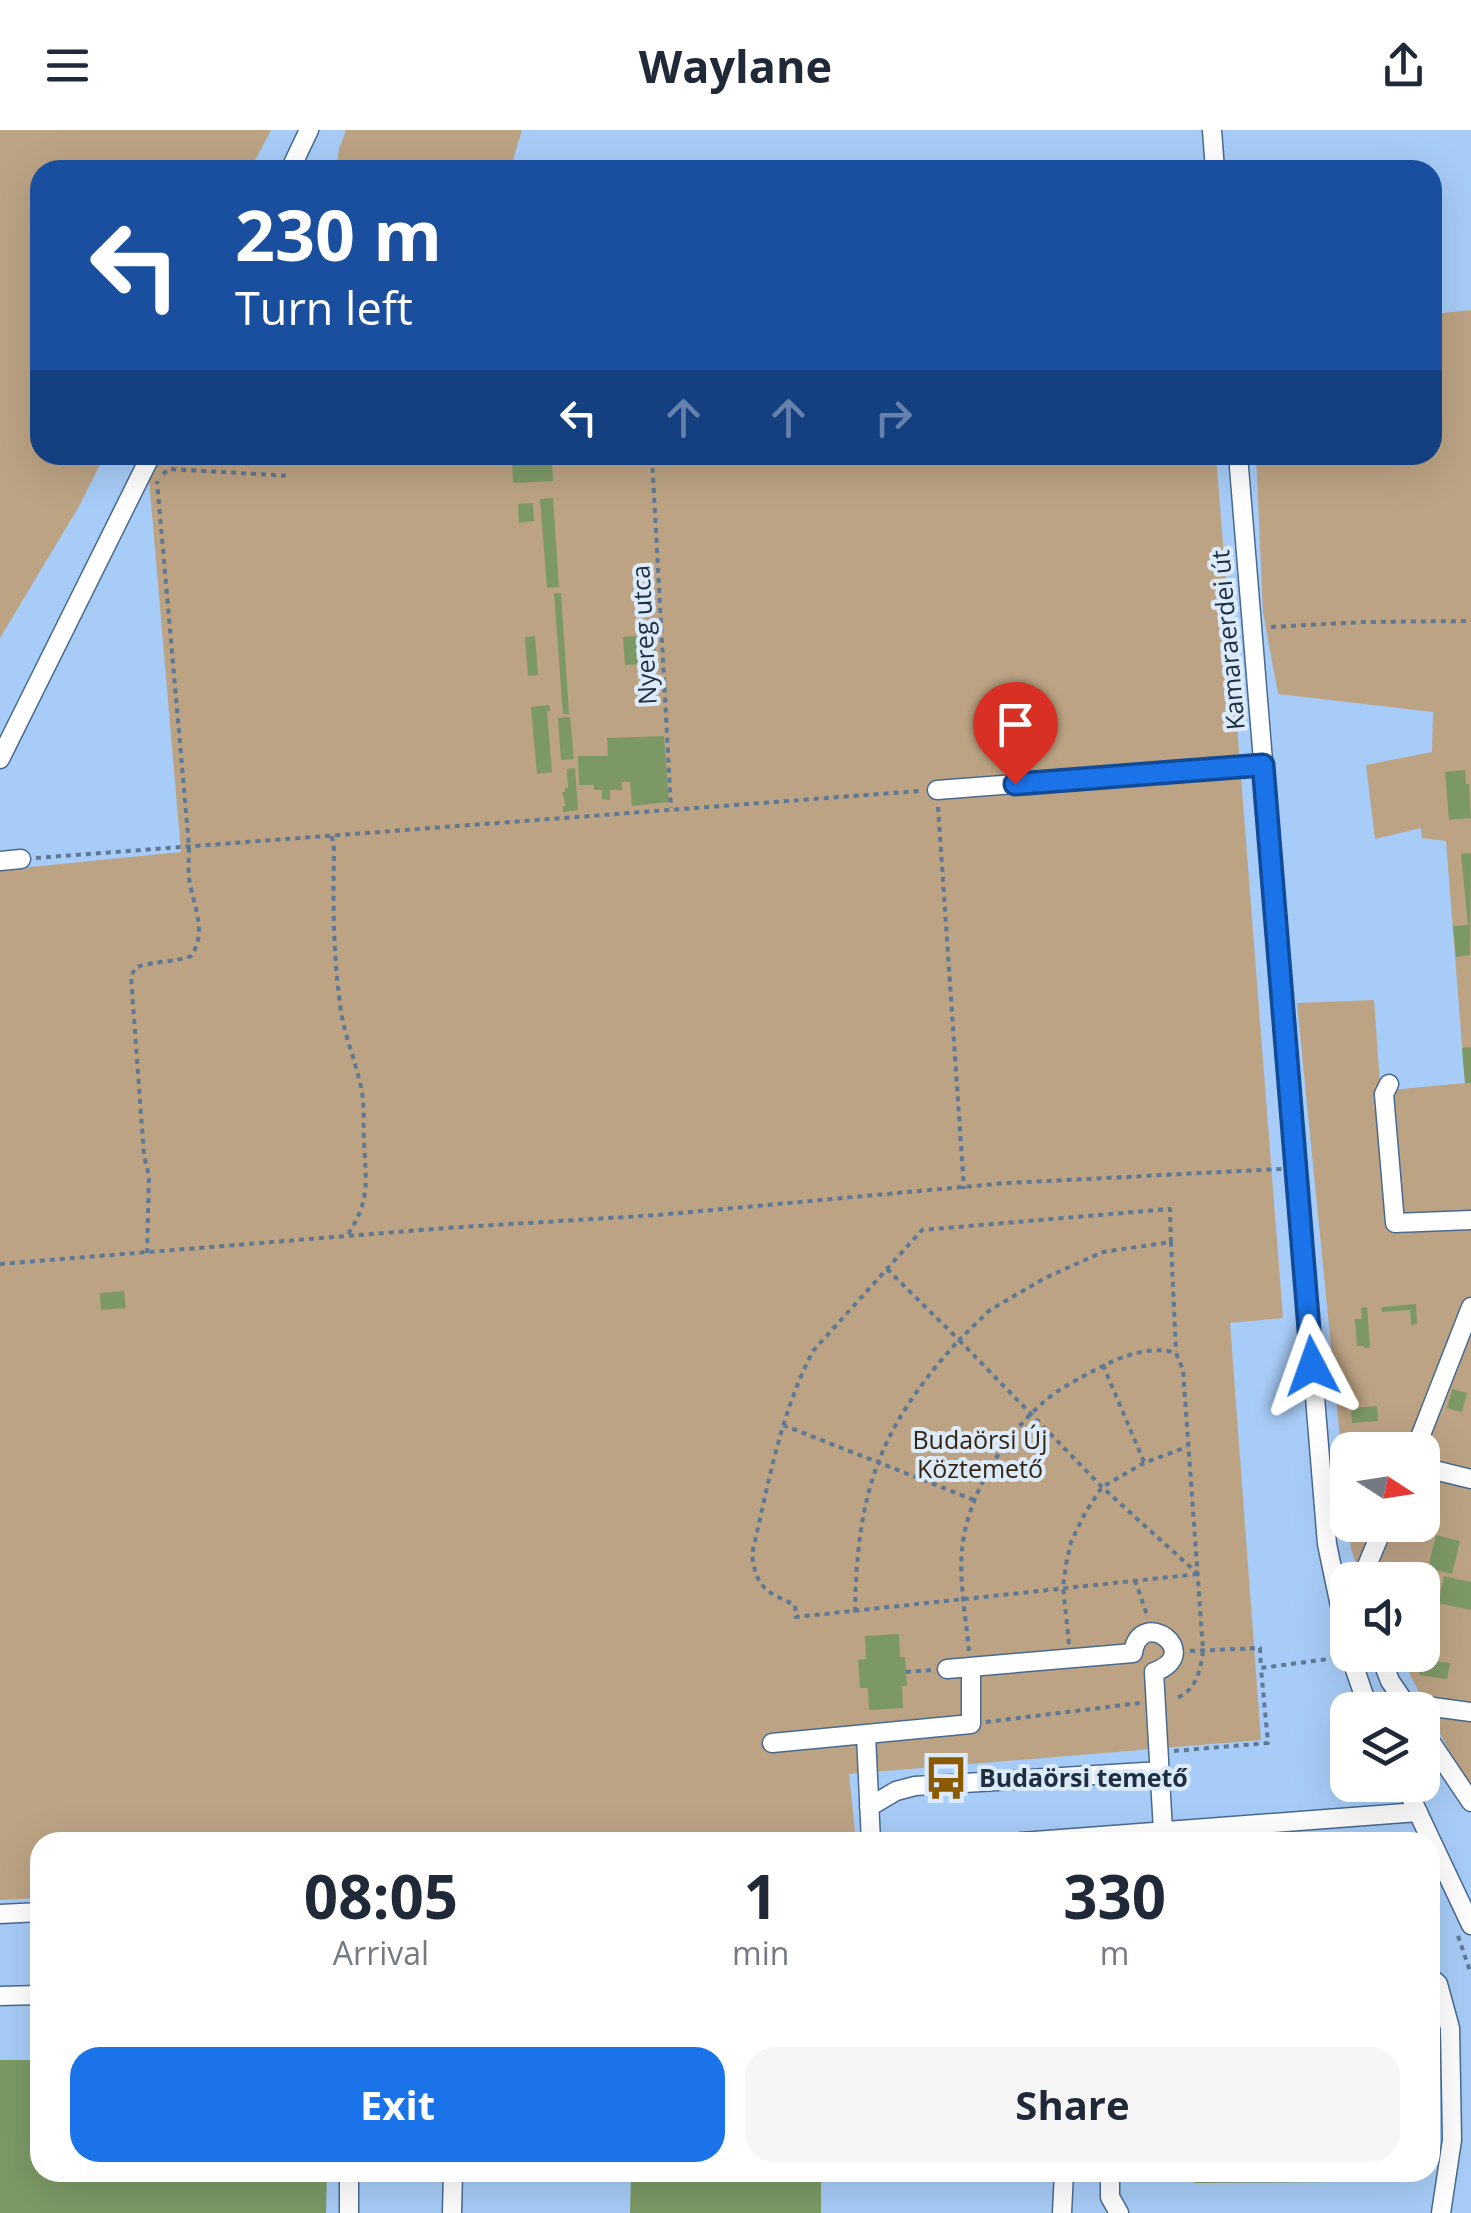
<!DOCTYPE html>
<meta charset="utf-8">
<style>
:root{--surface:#fff;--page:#f6f6f7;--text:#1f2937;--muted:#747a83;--accent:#1a73e8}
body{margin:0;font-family:"Open Sans",sans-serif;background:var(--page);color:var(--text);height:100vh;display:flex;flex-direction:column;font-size:38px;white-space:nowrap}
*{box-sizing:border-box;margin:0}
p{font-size:32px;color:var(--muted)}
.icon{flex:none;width:55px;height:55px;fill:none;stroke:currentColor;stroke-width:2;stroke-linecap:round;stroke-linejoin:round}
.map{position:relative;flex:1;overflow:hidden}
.details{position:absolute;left:30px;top:1702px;width:1410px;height:350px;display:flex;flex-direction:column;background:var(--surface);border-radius:30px;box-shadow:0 10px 40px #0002}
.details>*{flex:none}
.hud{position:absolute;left:30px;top:30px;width:1412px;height:305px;border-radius:30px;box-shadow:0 10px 40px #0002;background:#1a4fa0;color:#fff;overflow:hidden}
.needle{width:65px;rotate:102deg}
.fabs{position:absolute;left:1330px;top:1302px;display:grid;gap:20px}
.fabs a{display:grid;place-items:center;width:110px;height:110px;border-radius:20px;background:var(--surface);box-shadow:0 10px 40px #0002;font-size:50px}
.pin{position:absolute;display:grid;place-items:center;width:85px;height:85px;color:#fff;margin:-102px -42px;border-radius:50% 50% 50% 0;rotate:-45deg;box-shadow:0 0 10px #0007}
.pin .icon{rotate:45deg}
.me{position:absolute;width:110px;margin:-55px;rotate:356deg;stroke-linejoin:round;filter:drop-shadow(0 0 8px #0008)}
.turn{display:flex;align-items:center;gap:35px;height:210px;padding:0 40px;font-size:45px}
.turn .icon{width:130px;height:130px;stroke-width:2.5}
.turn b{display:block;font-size:70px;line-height:85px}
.lanes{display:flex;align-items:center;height:95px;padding:0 40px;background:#0003;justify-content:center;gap:50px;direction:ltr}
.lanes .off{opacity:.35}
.eta{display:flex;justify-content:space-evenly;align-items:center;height:170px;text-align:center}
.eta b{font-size:60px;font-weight:700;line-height:70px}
.action{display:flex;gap:20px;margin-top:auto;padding:20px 40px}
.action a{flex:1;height:115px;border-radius:30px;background:var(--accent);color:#fff;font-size:40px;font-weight:700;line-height:115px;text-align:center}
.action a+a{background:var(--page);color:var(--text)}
header{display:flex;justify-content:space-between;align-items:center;height:130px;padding:0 40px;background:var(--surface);font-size:45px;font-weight:700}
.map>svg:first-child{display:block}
.green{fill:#bca384}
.building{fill:#7c9965}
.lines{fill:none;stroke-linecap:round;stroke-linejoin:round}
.minor-casing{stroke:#496a90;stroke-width:21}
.path{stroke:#5f7894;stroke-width:4;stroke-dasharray:5 5;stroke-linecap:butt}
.minor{stroke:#fff;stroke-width:18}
.route-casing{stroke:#114b97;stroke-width:25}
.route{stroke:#1a73e8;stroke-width:18}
.labels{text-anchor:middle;stroke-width:8;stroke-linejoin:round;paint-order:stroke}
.street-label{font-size:25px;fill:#202f3f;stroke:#dcebfc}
.park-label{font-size:25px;fill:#36250e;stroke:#dcebfc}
.poi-label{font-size:25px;font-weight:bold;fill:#202f3f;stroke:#dcebfc;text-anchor:start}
</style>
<header><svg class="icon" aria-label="menu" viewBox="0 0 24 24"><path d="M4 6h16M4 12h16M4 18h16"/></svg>Waylane<svg class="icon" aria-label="share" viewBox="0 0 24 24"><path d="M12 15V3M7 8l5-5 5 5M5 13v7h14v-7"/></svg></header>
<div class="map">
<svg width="1471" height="2083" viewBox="0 0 1471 2083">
<rect width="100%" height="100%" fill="#a7ccf7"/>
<!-- green -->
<path class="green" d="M0,0H271L250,40H40V325H105L78,378L0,508Z
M346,0H522L510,40H336L339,19Z
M1471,180V1656L1448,1619L1400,1525H1422V1450H1362L1351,1419L1349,1395H1422V1320H1348L1347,1378L1297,873L1374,870L1385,1023L1397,991L1391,960L1465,953L1446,711L1422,708L1421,698L1375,709L1366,635L1432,622L1433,582L1278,564L1263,482L1256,325H1432L1433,184Z
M161,325H1216L1283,1188L1230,1193L1261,1610L849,1644L855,1701L847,1711L40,1712V1768L0,1770V740L181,722L149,349Z"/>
<!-- building -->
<path class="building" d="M552,331L553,351L513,353L512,333Z
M553,368L559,457L547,458L540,369Z
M533,373L534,391L519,393L518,374Z
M652,455L653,472L635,473L634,456Z
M554,463H561L569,584H563Z
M655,505L657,533L625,535L623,507Z
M535,506L538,545L528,546L525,507Z
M549,575L550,581H547L552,642L537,644L531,577Z
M570,587L574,629L561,630L558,588Z
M664,606L669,672L632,676L630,652H622V660H610V670L602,669V660H594V655H579L578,626H608L607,608Z
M575,638L578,680L563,682V676H566L562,662H565V658H568L567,639Z
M1465,640L1466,654H1469L1471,688L1449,690L1445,642Z
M1471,723L1470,825L1456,827L1453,796L1468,795L1461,724Z
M1471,917V953H1465L1462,918Z
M124,1161L126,1178L101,1180L100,1163Z
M1416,1174L1417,1194L1411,1195L1410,1180L1382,1182V1177Z
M1367,1177L1370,1218H1364V1216H1357L1355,1189H1362L1361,1178Z
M1452,1259L1467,1263L1462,1282L1447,1278Z
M1377,1276L1378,1291L1352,1293L1351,1278Z
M1436,1405L1460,1411L1452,1444L1428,1438Z
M1444,1446L1471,1452V1480L1438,1473Z
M899,1504L900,1527H905L907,1556H902L903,1578L869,1580L868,1558H860L858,1530L866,1529L865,1506Z
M1421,1529L1450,1533L1447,1549L1419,1545Z
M0,1930H40V2042H327L326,2083H0Z
M631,2042H821V2083H630Z
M1194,2042H1337V2052L1194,2053Z"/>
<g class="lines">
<!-- minor casing -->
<g class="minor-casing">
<path id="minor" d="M1212,0L1215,40
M290,40L309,0
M1238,325L1327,1414L1348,1514
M0,629L151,325
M937,660L1263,635
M0,731L21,729
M1389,954L1384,964L1395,1093L1471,1090
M1415,1320L1471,1177
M1422,1337L1471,1349
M1361,1450L1384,1395
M1350,1525L1369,1580
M1380,1525L1390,1551L1410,1580
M947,1539L1133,1523C1140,1475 1206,1523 1154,1542L1163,1701
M1422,1582L1433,1577L1471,1582
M1422,1599L1471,1672
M866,1605L871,1712
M772,1613L971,1594V1537
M1405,1655L1471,1795
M869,1677L896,1661L915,1656L1161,1641
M1021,1712L1418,1682
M0,1784L40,1782
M1430,1847L1438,1854L1450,1898L1452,2010L1441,2083
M0,1866L40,1865
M1110,2042V2067L1119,2083
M349,2083V2042
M452,2083L453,2042
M1062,2083L1064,2042"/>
</g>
<!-- path -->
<path class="path" d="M652,328L671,678
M163,344L169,339L291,346
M1271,497L1363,492L1471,491
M938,677L964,1059
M332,706L334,719C333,771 333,822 340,874C343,902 355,929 361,957C365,974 363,993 364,1011C366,1052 371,1071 346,1107
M36,728L919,661
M1171,1112L1170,1079L922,1100L813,1221C780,1284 768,1356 752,1424C756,1458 766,1462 795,1475L796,1487L1198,1444
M147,1123L149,1046L144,1026L131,846C133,843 134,840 136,838C143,832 178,832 191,826C208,802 193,775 189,748C188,738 189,727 189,716L157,351
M0,1134L446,1098L658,1085L1006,1053L1282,1039
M887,1139L959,1210L990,1180L1045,1148L1103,1122L1171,1112L1176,1222
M1103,1235L1144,1332
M783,1295L974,1370
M1135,1450L1148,1488
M855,1482C857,1363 878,1299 959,1210L1102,1357L1198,1444
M1069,1514L1063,1457L1066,1434L1071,1412L1085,1383L1102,1357L1144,1333L1187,1317
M969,1521C966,1488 959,1453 962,1420C967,1362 1012,1291 1061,1259C1072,1252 1084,1246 1095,1240C1117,1228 1151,1214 1176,1223L1183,1240L1203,1520C1201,1540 1196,1562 1174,1569
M1190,1521L1260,1518L1261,1538
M906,1542L931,1540
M986,1592L1140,1573
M1174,1621L1268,1613L1261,1538L1336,1528
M1458,1806L1471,1844"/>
<!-- minor -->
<use href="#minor" class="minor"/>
</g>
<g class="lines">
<!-- route casing -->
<g class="route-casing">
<path id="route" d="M1015,654L1263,635L1312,1236"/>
</g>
<!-- route -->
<use href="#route" class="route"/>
</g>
<!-- icons -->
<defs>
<g id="bus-bare" transform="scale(3.45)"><path d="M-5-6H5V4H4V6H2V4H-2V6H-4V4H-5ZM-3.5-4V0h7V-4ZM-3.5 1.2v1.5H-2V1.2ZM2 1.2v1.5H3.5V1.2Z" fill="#8a5900" stroke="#dcebfc" stroke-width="2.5" paint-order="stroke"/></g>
</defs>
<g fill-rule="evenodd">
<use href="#bus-bare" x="946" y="1648"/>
</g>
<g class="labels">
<!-- street labels -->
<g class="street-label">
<text transform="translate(644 505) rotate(-93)" y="9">Nyereg utca</text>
<text transform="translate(1228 510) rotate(-95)" y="9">Kamaraerdei út</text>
</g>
<!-- park labels -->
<g class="park-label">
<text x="980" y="1319">Budaörsi Új<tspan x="980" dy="29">Köztemető</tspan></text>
</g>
<!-- poi labels -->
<g class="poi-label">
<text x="979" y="1657">Budaörsi temető</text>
</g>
</g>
</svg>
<div class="fabs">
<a><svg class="needle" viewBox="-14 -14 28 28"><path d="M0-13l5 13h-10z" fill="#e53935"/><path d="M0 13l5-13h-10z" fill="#747a83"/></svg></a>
<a><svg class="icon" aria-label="sound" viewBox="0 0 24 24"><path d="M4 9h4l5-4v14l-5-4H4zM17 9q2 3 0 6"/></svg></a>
<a><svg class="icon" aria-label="layers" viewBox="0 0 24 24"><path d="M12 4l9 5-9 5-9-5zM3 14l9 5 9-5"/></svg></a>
</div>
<div class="pin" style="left:1015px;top:654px;background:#d93025"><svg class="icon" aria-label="arrive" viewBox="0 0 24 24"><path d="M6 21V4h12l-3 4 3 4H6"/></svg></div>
<svg class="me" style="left:1312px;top:1236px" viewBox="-20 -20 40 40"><path d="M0-17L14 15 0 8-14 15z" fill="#1a73e8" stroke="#fff" stroke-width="4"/></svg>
<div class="hud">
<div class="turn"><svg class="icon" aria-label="left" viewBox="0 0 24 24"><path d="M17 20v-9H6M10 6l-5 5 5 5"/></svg><div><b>230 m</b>Turn left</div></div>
<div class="lanes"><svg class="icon" aria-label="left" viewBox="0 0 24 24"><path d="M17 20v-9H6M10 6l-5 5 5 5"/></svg><svg class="icon off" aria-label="ahead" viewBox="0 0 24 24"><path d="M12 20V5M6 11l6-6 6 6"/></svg><svg class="icon off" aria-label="ahead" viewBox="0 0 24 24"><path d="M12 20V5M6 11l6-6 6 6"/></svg><svg class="icon off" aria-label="right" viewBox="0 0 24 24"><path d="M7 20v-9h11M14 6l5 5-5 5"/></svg></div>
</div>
<section class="details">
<div class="eta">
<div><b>08:05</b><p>Arrival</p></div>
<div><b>1</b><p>min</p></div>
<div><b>330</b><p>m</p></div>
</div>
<div class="action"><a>Exit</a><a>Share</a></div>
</section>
</div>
